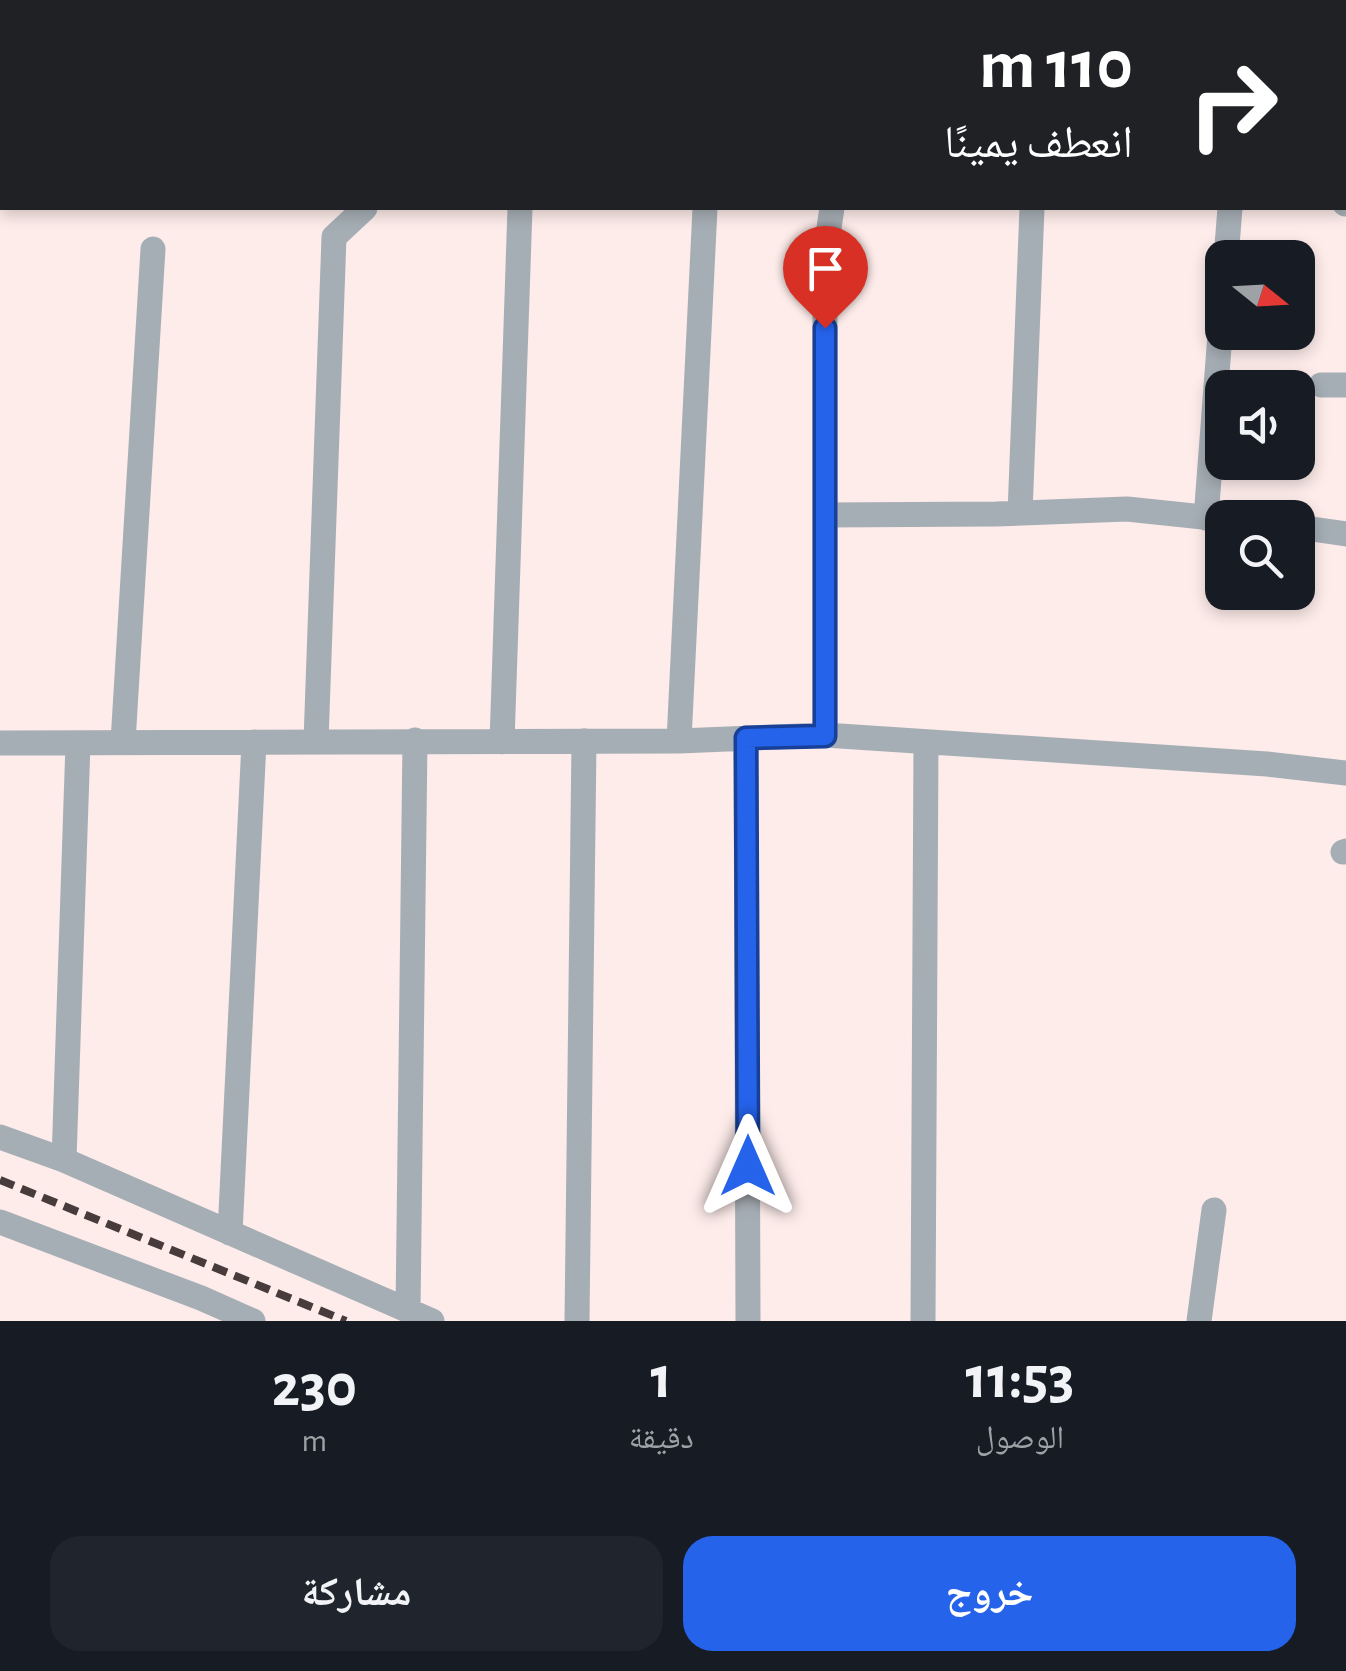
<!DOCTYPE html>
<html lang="ar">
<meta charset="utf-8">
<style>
:root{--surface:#171b24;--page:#20242c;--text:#f1f3f6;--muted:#9ea1a6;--accent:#2563eb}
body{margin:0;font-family:"Alegreya Sans","Noto Naskh Arabic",sans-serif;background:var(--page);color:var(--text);direction:rtl;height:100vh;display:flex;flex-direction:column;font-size:38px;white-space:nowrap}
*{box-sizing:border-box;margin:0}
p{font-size:32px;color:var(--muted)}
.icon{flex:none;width:55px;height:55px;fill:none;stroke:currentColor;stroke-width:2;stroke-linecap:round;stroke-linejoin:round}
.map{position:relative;height:1321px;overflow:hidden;direction:ltr}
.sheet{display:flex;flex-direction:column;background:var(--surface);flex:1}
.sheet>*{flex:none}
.banner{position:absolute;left:0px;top:0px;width:1348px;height:210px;box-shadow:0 5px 15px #0003;direction:rtl;background:#202124;color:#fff;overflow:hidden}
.needle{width:65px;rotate:108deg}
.tools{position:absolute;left:1205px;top:240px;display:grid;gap:20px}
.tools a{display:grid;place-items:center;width:110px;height:110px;border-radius:20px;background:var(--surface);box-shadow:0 5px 15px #0003;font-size:50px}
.pin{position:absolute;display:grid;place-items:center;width:85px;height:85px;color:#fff;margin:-102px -42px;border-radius:50% 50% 50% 0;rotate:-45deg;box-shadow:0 0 10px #0007}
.pin .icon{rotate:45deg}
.me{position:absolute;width:110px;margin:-55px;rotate:0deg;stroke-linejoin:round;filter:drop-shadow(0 0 8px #0008)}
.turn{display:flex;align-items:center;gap:35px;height:210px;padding:0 50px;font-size:45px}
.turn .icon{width:130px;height:130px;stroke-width:2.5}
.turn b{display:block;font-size:70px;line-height:85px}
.eta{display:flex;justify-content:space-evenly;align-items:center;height:170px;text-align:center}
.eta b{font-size:60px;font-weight:700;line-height:70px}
.primary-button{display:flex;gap:20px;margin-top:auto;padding:20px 50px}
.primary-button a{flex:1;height:115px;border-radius:30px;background:var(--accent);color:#fff;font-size:40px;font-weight:700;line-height:115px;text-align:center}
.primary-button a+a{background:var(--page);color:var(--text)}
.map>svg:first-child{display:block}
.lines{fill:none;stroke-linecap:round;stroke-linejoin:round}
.minor{stroke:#a6aeb5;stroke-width:25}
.rail{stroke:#473c3b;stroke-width:8;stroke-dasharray:15 8;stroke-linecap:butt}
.route-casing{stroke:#184099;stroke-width:25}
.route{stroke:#2563eb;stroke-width:18}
</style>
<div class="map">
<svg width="1346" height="1321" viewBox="0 0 1346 1321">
<rect width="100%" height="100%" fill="#fdecea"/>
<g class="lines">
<!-- minor -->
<path class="minor" d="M203,2L204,0
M894,2L895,0
M0,136H2
M1345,204H1346
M1226,258L1230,208
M1321,385H1346
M1020,513L1032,208
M825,515L996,514L1127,509L1222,519
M1206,518L1222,308
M1298,527L1346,534
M825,735V254L832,208
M746,738L748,1321
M316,741L334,237L365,208
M679,741L705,208
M123,742L153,249
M502,742L520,208
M0,743L679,741L825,735L1267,764L1346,773
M1343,852L1346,851
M0,1137L64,1160L432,1321
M64,1160L78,743
M0,1222L201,1298L253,1321
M230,1233L254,742
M408,1311L415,740
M577,1321L584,741
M923,1321L926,742
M1199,1321L1214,1210"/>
<!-- rail -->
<path class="rail" d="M0,1180L346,1321"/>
</g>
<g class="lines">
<!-- route casing -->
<g class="route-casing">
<path id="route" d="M748,1166L746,738L825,736V328"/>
</g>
<!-- route -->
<use href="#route" class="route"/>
</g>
</svg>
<div class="tools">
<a><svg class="needle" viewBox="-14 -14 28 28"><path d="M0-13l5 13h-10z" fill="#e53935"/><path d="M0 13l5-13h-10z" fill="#9ea1a6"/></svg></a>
<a><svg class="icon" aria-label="sound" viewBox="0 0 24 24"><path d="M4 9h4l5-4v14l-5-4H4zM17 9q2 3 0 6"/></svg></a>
<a><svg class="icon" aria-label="search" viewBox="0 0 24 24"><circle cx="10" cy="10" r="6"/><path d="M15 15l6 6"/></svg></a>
</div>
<div class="pin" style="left:825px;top:328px;background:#d93025"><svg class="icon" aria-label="arrive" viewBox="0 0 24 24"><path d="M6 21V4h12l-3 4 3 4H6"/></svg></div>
<svg class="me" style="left:748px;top:1166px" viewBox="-20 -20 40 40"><path d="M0-17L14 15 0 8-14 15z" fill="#2563eb" stroke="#fff" stroke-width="4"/></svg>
<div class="banner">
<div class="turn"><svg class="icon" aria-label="right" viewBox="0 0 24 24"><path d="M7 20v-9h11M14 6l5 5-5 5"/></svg><div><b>110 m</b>انعطف يمينًا</div></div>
</div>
</div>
<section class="sheet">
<div class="eta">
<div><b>11:53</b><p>الوصول</p></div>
<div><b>1</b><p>دقيقة</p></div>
<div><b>230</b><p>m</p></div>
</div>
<div class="primary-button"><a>خروج</a><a>مشاركة</a></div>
</section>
